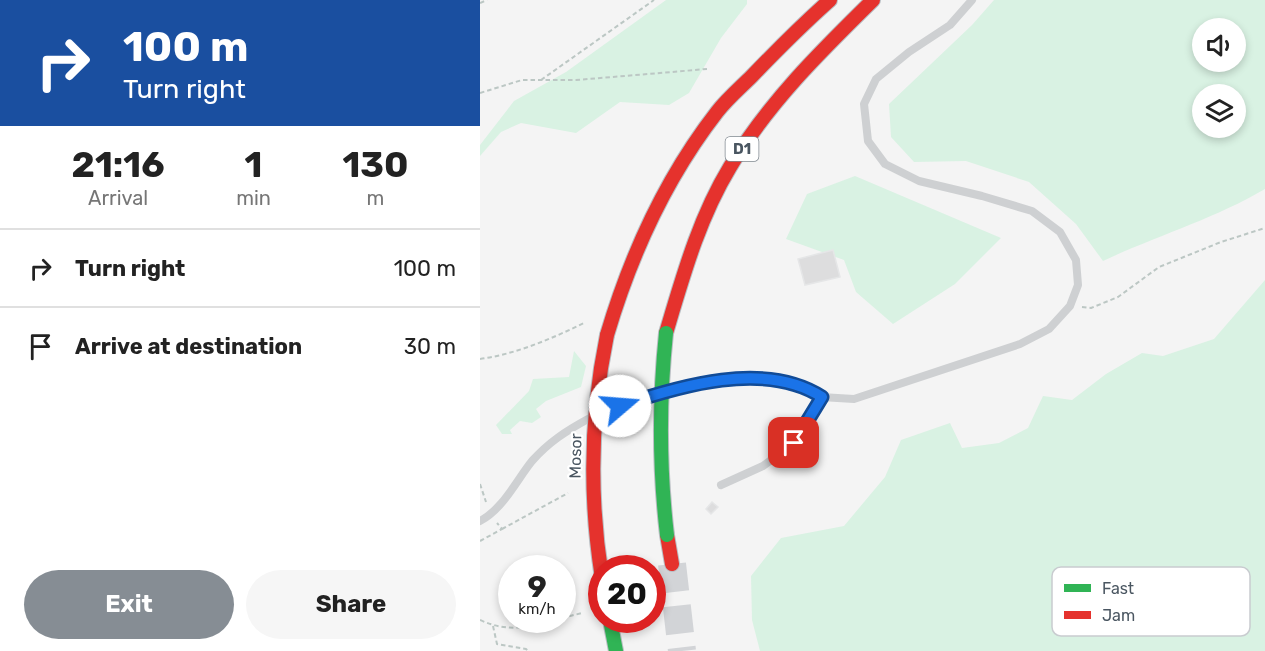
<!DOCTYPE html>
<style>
:root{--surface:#fff;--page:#f6f6f6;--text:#222;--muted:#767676;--line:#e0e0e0;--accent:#868d94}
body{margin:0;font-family:Rubik,sans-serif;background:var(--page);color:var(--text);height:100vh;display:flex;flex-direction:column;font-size:22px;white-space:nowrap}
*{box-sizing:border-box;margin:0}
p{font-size:20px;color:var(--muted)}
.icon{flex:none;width:33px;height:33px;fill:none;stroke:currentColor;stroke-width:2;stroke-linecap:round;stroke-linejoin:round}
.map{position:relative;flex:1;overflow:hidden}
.side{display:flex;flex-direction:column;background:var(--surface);width:480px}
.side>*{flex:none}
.banner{background:#1a4fa0;color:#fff;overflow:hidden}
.controls{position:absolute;left:712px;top:18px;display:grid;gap:12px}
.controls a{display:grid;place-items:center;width:54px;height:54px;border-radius:50%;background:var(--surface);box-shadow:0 3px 9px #0003;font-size:30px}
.speed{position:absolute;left:18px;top:555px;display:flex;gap:12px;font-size:30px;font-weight:700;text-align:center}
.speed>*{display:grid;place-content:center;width:78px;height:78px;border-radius:50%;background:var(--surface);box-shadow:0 3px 9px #0003;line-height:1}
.speed small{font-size:15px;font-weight:400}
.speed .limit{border:9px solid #d22;background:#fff;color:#111}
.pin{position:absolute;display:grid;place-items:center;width:51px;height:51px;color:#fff;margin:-26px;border-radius:12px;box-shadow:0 3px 9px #0006}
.me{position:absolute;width:66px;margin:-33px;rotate:72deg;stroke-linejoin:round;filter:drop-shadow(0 0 4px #0008)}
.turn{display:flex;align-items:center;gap:21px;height:126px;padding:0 24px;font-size:27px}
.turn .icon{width:78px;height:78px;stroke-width:2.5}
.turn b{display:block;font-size:42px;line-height:51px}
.eta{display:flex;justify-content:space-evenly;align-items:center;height:102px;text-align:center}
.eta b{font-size:36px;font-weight:700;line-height:42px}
.primary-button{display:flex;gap:12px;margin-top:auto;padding:12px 24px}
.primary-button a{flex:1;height:69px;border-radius:36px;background:var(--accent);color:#fff;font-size:24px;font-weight:700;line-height:69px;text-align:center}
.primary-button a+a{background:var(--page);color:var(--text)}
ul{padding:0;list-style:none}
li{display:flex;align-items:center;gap:18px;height:78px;padding:0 24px;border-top:2px solid var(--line)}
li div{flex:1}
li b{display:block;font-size:22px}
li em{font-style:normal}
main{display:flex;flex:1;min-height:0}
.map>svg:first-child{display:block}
.green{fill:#d9f2e3;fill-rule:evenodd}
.building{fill:#ddddde;stroke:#e5e6e7;stroke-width:1.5}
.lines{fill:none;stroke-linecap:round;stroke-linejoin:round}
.highway-tunnel{stroke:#d2d4d7;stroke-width:28;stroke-dasharray:28 14;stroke-linecap:butt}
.fast-casing{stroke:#b9bec3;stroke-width:16}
.jam-casing{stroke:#b9bec3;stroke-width:16}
.path{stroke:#bcc7c4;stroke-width:2;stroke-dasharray:4.5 3;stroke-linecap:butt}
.lane{stroke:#ced0d2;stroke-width:8}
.fast{stroke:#30b455;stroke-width:14}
.jam{stroke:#e5322d;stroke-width:14}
.fast-bridge-casing{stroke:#b9bec3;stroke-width:16;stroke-linecap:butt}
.jam-bridge-casing{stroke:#b9bec3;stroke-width:16;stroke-linecap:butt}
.fast-bridge{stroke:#30b455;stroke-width:14}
.jam-bridge{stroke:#e5322d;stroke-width:14}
.route-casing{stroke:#114b97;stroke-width:15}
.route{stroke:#1a73e8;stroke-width:10}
.labels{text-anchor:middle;stroke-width:4.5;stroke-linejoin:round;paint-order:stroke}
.shield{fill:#fff;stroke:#808990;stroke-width:1.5}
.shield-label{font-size:15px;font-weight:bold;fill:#4a5661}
.street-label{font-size:16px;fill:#4a5661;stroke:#fff}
.key{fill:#fff;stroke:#c9ccd0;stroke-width:1.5}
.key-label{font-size:16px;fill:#4a5661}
</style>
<main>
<section class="side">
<div class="banner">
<div class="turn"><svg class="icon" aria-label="right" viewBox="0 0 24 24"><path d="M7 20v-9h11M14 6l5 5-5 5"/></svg><div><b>100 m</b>Turn right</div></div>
</div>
<div class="eta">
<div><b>21:16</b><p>Arrival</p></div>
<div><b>1</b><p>min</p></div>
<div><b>130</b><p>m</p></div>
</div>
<ul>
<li><svg class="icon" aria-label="right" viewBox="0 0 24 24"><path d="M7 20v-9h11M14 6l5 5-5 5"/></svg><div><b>Turn right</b></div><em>100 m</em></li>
<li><svg class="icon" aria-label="arrive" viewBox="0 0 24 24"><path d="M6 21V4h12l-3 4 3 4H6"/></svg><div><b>Arrive at destination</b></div><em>30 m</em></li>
</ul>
<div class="primary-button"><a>Exit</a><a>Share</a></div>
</section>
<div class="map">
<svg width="785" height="651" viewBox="0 0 785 651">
<rect width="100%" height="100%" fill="#f4f4f4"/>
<!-- green -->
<path class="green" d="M186,0H267V4L241,38L209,93L189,105L140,102L96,133L41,123L21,132L0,156V145L34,101L86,72Z
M514,0H785V189C734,219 676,236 623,261L596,224L549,182L486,161L434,162L411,137L409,104L492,25ZM723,28H756V62H723ZM723,94H756V128H723Z
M375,176L521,238L475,284L413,324L376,292L364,260L306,239L327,194Z
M785,280V651H280L272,620L271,576L301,538L364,526L405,477L421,440L470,423L482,448L519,443L548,428L563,396L592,400L626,374L662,353L683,356L734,339Z
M94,351L106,366L101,387L66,401L56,409L61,417L52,423L40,421L30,430L32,434H22L16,425L49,391L53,379L89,377Z"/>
<!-- building -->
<path class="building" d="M353,250L360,277L325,285L318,259Z
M232,502L238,507L231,514L226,509Z"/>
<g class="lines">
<!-- highway-tunnel -->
<path class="highway-tunnel" d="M192,564L202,651"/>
<!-- fast casing -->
<g class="fast-casing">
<path id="fast" d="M130,620L136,651"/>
</g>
<!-- jam casing -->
<g class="jam-casing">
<path id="jam" d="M186,333C203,276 219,218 250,167C288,103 341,51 393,0
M127,335C151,254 185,179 237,112C247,99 260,88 272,76C297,50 323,24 350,0
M187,535L192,564"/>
</g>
<!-- path -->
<path class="path" d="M0,3L7,0
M61,80L174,0
M0,93L42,80H96L227,69
M602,307L611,308L638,297L679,267L741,242L785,228
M0,359C36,354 71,339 104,323
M0,484L6,502
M22,529L88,493
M0,541L22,529L17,523
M82,618L102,613
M0,620C29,633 48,627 77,620
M13,626L17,644L46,649L48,651"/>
<!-- lane -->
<path class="lane" d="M187,392L225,382L283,378L327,388L341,397L374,399L540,344L569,329L590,306L598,285L596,260L580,232L552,211L502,196L439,181L405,164L388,141L384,104L396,79L429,52L470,25L492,0
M122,412L176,395
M241,485L283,466L314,443L341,397
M0,521C23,509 36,481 52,461C69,442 86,431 108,419"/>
<!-- fast -->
<use href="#fast" class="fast"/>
<!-- jam -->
<use href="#jam" class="jam"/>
<!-- fast-bridge casing -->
<g class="fast-bridge-casing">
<path id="fast-bridge" d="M186,333C179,401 179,467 187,535"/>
</g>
<!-- jam-bridge casing -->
<g class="jam-bridge-casing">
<path id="jam-bridge" d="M122,578C109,496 110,417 127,335"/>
</g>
<!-- fast-bridge -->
<use href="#fast-bridge" class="fast-bridge"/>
<!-- jam-bridge -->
<use href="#jam-bridge" class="jam-bridge"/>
</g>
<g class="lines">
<!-- route casing -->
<g class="route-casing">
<path id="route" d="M140,406C199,386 285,360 342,397L314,443"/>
</g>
<!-- route -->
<use href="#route" class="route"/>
</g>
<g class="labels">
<!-- shield labels -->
<rect class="shield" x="245.5" y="137" width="33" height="24" rx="4.5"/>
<g class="shield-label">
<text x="262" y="154">D1</text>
</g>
<!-- street labels -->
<g class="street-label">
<text transform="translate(95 456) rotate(-89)" y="6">Mosor</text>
</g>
</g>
<!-- legend -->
<rect x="572" y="567" width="198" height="69" rx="9" class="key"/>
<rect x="584" y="584" width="27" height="8" fill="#30b455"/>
<rect x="584" y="611" width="27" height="8" fill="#e5322d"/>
<g class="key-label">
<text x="622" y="594">Fast</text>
<text x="622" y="621">Jam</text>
</g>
</svg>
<div class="controls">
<a><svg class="icon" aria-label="sound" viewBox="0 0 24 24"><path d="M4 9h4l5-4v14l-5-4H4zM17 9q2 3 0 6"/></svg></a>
<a><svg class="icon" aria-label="layers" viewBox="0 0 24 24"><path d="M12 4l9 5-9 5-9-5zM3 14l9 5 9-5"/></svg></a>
</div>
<div class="speed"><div>9<small>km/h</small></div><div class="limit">20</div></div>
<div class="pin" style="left:314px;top:443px;background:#d93025"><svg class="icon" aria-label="arrive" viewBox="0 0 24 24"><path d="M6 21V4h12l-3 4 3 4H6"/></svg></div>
<svg class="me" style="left:140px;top:406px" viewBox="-20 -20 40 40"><circle r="19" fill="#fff"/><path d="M0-13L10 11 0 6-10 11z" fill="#1a73e8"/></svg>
</div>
</main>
